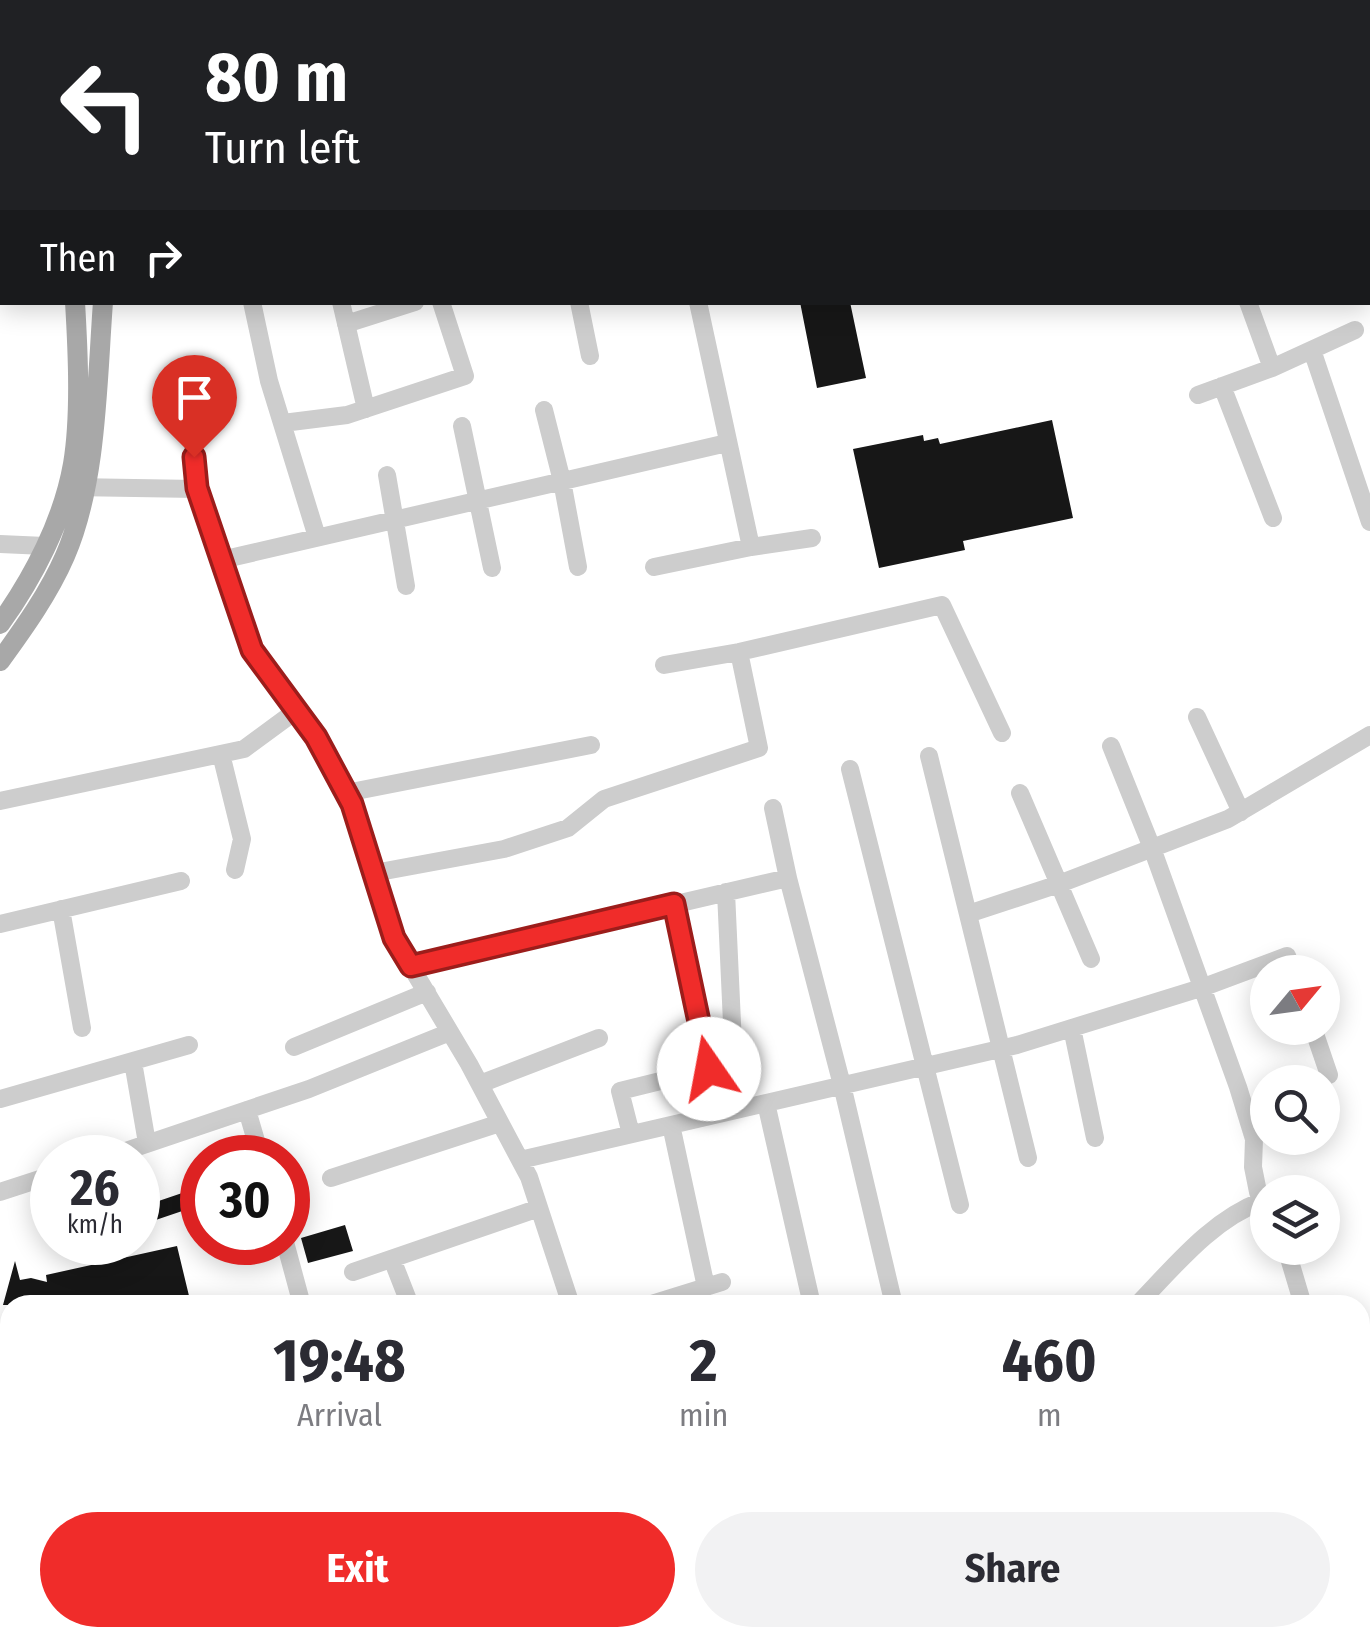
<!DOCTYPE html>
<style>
:root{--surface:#fff;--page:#f2f2f3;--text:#2b2b33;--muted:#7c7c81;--accent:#f02c2a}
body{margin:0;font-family:"Fira Sans Condensed",sans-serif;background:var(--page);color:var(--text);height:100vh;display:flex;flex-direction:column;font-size:38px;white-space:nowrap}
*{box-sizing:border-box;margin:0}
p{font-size:32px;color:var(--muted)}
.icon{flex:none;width:55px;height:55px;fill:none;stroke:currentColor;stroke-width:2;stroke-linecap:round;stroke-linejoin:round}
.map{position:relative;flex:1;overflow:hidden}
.side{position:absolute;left:0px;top:1295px;width:1370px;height:352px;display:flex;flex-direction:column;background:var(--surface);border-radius:30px 30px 0 0;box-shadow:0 5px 25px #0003}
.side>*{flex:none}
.top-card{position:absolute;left:0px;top:0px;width:1370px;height:305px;box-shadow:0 5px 25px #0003;background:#202124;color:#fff;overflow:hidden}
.needle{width:65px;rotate:61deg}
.fabs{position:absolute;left:1250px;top:955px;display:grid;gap:20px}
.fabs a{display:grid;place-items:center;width:90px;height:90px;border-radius:50%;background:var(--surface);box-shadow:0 5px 25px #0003;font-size:50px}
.speed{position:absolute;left:30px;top:1135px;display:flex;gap:20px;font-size:50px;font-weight:700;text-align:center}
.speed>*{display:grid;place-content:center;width:130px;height:130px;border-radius:50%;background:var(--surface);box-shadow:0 5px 25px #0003;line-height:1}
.speed small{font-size:25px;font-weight:400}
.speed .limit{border:15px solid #d22;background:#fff;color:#111}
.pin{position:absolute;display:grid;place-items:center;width:85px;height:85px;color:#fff;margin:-102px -42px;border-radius:50% 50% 50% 0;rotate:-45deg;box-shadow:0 0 10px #0007}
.pin .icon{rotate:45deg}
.me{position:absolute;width:110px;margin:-55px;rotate:348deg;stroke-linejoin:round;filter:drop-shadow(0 0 8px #0008)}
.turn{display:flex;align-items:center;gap:35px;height:210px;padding:0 40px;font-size:45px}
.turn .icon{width:130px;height:130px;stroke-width:2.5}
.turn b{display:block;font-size:70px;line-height:85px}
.then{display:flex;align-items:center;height:95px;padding:0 40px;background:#0003;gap:20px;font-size:38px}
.eta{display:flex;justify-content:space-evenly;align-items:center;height:170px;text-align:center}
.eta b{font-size:60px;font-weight:700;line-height:70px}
.cta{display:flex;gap:20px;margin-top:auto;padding:20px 40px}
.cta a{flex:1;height:115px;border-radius:60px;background:var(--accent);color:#fff;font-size:40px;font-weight:700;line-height:115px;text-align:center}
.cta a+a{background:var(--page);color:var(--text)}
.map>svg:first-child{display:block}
.building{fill:#171717}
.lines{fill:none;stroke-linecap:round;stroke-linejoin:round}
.minor{stroke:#cdcdcd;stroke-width:18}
.major{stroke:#a8a8a8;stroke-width:20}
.highway{stroke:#979797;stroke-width:25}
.route-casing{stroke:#9c1d1b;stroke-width:25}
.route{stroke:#f02c2a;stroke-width:18}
</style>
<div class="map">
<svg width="1370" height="1647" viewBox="0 0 1370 1647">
<rect width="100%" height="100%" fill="#fff"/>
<!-- building -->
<path class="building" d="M800,302H850L866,378L817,388Z
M1052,420L1073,518L963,541L965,550L879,568L853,449L923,435L924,441L938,438L940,444Z
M191,1190L197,1206L138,1226V1208Z
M345,1225L353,1251L308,1263L301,1238Z
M177,1246L190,1300L169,1305H3L15,1261L20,1280L31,1278L47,1282L46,1275Z"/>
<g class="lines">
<!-- minor -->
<path class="minor" d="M250,0V2
M369,0V2
M469,0V2
M524,0L525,2
M777,0V2
M962,0L963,2
M1032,0V2
M1133,0L1134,2
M1234,0L1235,2
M1319,0L1320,2
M63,2L64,0
M158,2L177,0
M584,2L590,0
M1208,2L1213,0
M1368,118L1370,117
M0,154L2,150
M1368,180L1370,190
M252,302L269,381L317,537
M341,302L366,409
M579,302L590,356
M698,302L751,547
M1248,302L1272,368
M346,324L415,302
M1312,350L1370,522
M1222,386L1273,518
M189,394L197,489
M1198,395L1272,368L1355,330
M544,410L562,481L578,567
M283,423L347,415L465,376L441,302
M462,426L492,568
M387,475L406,586
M72,487L197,489L252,650L316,737L352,805L394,938L469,1064L529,1177L571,1305
M0,544L45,546
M221,560L727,443
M654,567L751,547L812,538
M664,665L739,652L942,605L1002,733
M1197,717L1241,812
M1111,746L1152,848L1238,1087L1254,1139L1253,1167L1258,1192L1268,1214
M221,754L242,839L235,870
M929,756L1028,1158
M850,769L960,1205
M346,793L591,745
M1020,793L1091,959
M0,801L244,749L297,710
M773,808L788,878
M374,873L504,849L568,828L604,799L759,748L739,652
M726,892L736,1110
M61,909L82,1028
M968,914L1059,884L1228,819L1370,735
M0,924L181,881
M411,966L788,878L842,1085L894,1305
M1072,1028L1095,1138
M1313,1028L1329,1075
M294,1047L427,992
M133,1062L147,1143
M480,1084L599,1038
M0,1099L189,1045
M766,1103L812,1305
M247,1110L261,1158
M671,1125L706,1287
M631,1134L620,1091L709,1069L675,904
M105,1158L309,1089L450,1032
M520,1160L1017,1045L1204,987L1287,956L1293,972
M331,1178L500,1123
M0,1192L52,1175
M285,1242L302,1305
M1286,1248L1303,1305
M392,1259L410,1305
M353,1272L539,1208
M648,1305L722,1282
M1137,1305C1174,1267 1211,1220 1262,1201
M1360,1396L1370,1392
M362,1638L365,1647
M485,1638L487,1647
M577,1638L582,1647
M668,1638L672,1647
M906,1638L908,1647
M998,1638L1001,1647
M1104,1638L1107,1647
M1245,1638L1249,1647
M1353,1638L1357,1647
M126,1647L158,1638
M308,1647L340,1638
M695,1647L720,1638"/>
<!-- major -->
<path class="major" d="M0,129L2,132
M0,624C33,578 63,521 73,464C81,416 78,352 75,302
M0,661C24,628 49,593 65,556C97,483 97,381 103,302"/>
<!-- highway -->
<path class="highway" d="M19,2L20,0
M39,2L40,0
M124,2V0
M0,47L2,42
M0,95L2,90"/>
</g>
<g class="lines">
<!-- route casing -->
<g class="route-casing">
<path id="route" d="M194,457L197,488L252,650L316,737L352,804L394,938L411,966L674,904L709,1069"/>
</g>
<!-- route -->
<use href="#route" class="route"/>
</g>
</svg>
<div class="fabs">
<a><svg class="needle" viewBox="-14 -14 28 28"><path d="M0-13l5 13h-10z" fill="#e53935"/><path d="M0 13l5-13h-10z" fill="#7c7c81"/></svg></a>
<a><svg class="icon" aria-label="search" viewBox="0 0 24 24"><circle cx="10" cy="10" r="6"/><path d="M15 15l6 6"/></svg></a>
<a><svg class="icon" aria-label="layers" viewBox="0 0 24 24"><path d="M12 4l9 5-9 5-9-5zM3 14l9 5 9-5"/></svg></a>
</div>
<div class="speed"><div>26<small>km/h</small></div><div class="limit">30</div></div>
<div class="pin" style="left:194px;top:457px;background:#d93025"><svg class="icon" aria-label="arrive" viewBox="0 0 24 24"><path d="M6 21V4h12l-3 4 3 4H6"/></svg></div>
<svg class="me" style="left:709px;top:1069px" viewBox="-20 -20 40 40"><circle r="19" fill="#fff"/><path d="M0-13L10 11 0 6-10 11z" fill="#f02c2a"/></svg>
<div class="top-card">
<div class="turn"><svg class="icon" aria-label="left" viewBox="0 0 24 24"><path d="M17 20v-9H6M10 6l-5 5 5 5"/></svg><div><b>80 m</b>Turn left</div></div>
<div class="then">Then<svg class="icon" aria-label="right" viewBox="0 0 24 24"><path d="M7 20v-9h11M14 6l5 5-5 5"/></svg></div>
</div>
<section class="side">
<div class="eta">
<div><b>19:48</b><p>Arrival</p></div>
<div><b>2</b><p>min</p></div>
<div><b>460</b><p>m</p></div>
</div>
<div class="cta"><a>Exit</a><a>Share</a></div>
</section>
</div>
